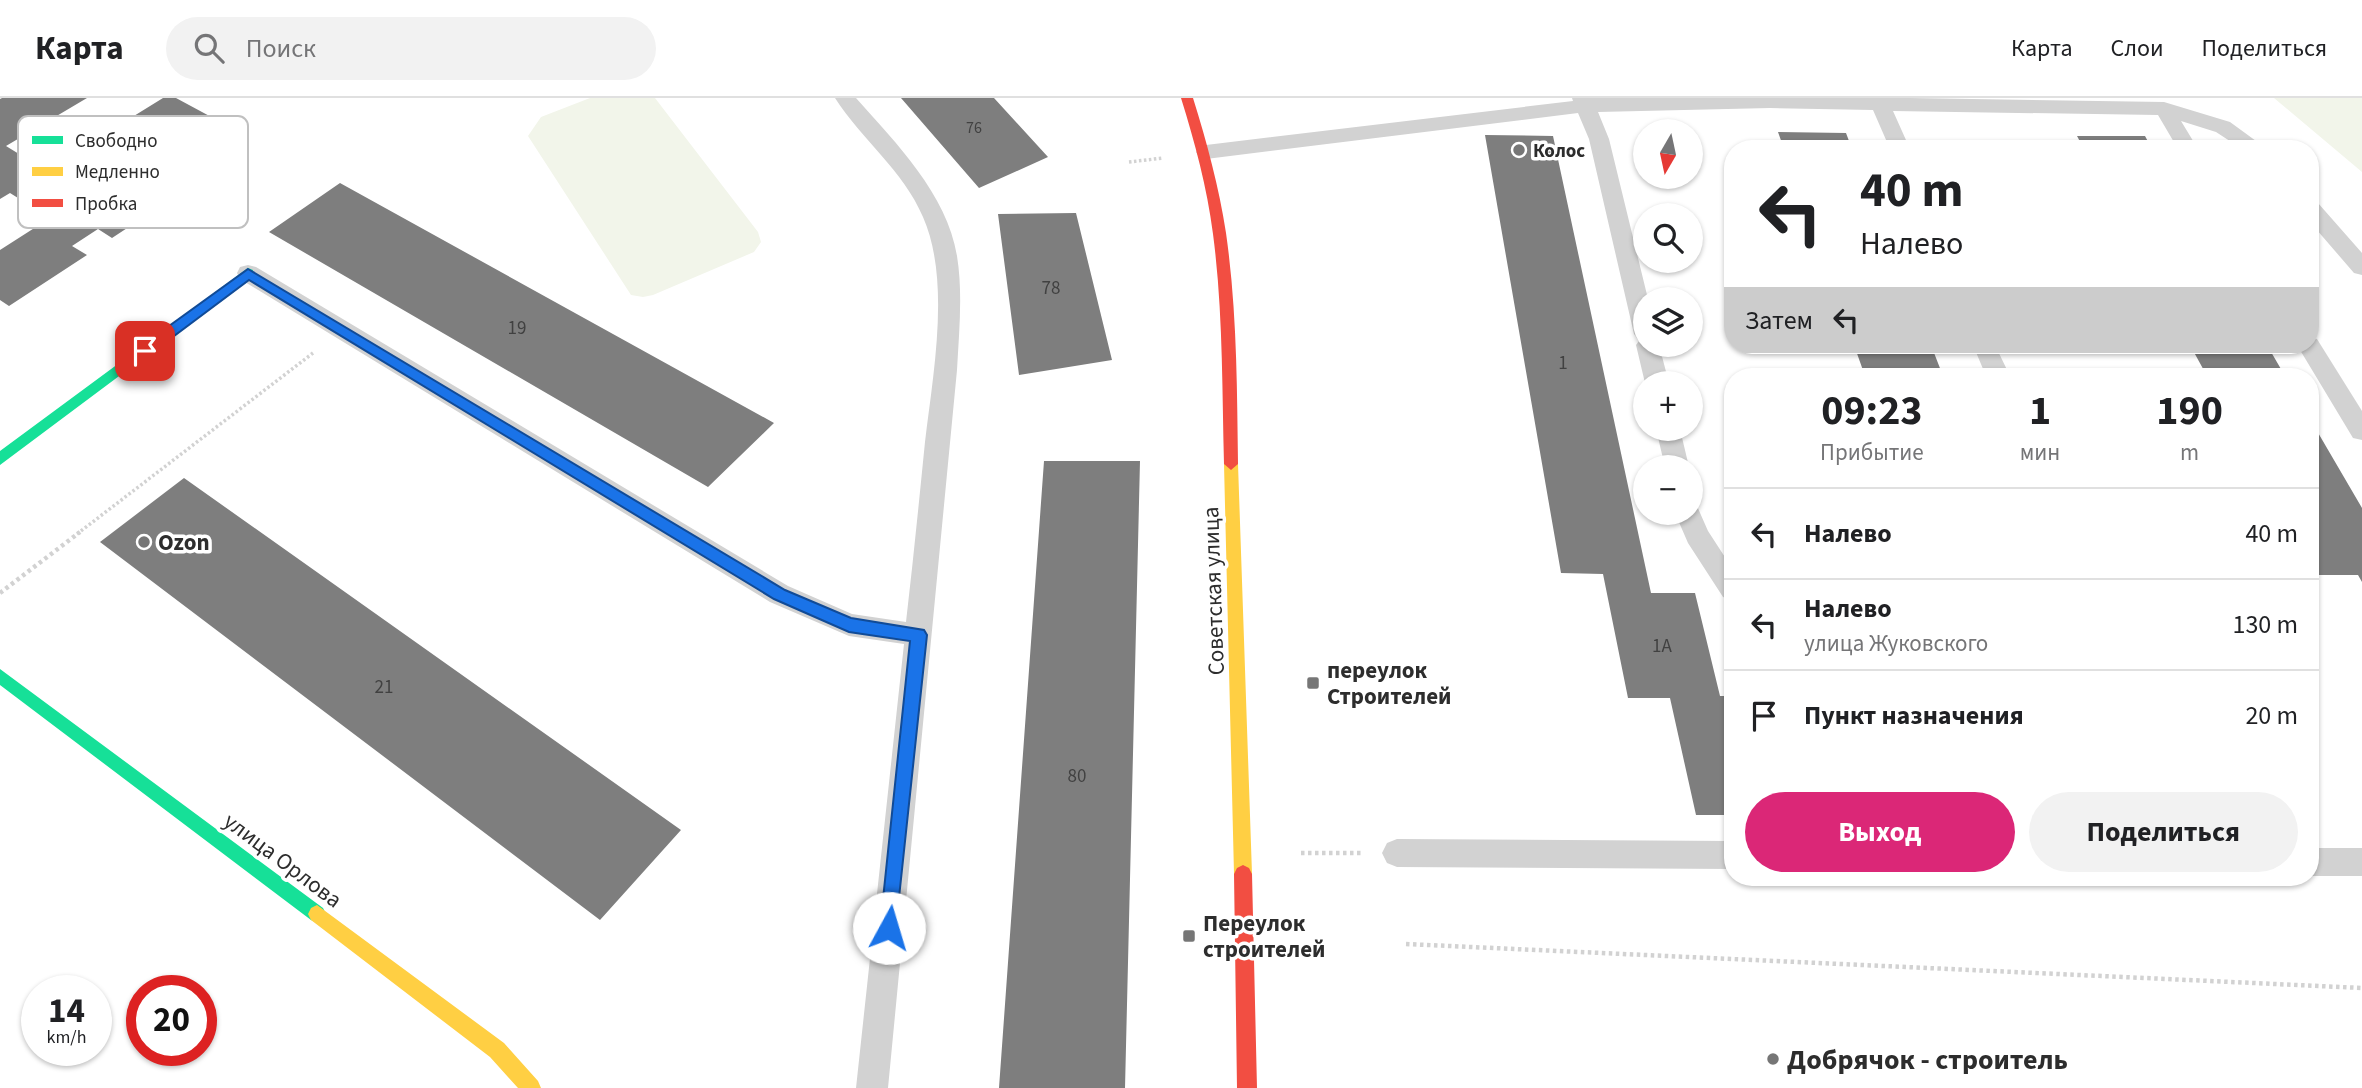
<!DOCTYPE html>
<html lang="ru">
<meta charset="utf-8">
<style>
:root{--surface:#fff;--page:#f2f2f2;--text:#202124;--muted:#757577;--line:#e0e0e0;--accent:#db2777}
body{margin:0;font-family:"Source Sans 3",sans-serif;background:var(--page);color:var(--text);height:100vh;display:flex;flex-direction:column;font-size:26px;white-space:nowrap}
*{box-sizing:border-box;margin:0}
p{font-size:23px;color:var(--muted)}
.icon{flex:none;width:38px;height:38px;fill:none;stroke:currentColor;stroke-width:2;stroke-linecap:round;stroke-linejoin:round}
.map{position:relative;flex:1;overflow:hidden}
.sheet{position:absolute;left:1724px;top:270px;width:595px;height:518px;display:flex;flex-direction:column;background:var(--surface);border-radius:28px;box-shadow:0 2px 5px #0004}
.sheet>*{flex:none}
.top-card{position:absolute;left:1724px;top:42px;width:595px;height:214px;border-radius:28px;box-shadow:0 2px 5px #0004;background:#fff;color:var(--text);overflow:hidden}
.needle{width:46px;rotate:189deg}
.fabs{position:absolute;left:1633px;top:21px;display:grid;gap:14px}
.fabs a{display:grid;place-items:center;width:70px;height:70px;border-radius:50%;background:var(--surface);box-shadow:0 2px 5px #0004;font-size:35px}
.speed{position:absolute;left:21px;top:877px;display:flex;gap:14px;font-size:35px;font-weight:700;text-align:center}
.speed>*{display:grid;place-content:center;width:91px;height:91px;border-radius:50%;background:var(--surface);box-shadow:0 2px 5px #0004;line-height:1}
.speed small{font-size:18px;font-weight:400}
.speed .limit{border:10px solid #d22;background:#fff;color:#111}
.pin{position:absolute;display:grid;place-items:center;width:60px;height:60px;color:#fff;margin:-30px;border-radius:14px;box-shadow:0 4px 10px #0006}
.me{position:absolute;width:77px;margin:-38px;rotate:6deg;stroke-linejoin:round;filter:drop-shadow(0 0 5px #0008)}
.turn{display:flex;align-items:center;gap:24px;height:147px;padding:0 21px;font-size:32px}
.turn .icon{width:91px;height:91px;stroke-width:2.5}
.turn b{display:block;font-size:49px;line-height:60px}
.then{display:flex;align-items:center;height:66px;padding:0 21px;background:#0003;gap:14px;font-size:26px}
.eta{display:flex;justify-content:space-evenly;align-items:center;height:119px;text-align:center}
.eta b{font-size:42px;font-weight:700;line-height:49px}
.action{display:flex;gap:14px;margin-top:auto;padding:14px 21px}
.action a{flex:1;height:80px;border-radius:42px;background:var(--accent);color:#fff;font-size:28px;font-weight:700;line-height:80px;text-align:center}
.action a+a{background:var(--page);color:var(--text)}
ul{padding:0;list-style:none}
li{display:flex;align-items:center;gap:21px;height:91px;padding:0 21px;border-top:2px solid var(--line)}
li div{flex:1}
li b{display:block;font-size:26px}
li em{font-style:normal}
header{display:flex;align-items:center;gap:42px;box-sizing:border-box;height:98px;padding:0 35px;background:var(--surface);border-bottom:2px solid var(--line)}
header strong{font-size:33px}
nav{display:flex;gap:38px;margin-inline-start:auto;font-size:24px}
.search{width:490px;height:63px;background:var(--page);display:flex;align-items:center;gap:18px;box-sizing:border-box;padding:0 24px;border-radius:38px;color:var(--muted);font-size:26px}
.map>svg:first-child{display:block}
.green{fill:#f2f5ea}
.building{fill:#7e7e7e}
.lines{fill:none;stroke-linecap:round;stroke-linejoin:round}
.path-far1{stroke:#d2d2d2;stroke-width:3.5;stroke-dasharray:2.5 2.5;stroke-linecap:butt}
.path{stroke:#d2d2d2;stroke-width:4.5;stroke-dasharray:3.5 3.5;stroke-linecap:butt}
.lane{fill:#d2d2d2;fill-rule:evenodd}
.fast{fill:#16e098;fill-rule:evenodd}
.slow{fill:#ffcf43;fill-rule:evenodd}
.jam{fill:#f24e42;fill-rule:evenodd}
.route{fill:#1a73e8;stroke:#114b97;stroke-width:2}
.poi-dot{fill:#767676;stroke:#fff;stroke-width:2.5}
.labels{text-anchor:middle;stroke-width:7;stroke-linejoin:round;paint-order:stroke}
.far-number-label{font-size:16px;fill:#414141}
.far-poi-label{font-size:19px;font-weight:bold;fill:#2d2d2d;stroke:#fff;text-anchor:start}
.number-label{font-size:19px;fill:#414141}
.poi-label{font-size:23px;font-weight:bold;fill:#2d2d2d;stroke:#fff;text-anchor:start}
.street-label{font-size:23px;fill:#2d2d2d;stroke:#fff}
.near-poi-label{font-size:28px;font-weight:bold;fill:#2d2d2d;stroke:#fff;text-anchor:start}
.key{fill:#fff;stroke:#c0c0c0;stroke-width:2}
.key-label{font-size:19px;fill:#2d2d2d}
</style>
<header>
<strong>Карта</strong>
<div class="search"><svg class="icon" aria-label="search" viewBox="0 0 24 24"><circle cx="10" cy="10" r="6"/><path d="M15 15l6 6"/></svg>Поиск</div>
<nav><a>Карта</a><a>Слои</a><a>Поделиться</a></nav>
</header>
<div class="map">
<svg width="2362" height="990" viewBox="0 0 2362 990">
<rect width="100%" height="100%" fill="#fff"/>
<!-- green -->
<path class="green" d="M590,0H655L758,134L761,144L754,154L653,197L643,199L631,197L528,38L541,19Z
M2274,0H2362V74Z"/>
<!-- building -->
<path class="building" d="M2,0H87L6,48L45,72L77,53L90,60L120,41L108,34L163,0H176L215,21L138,69L182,94L112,140L98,131L72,148L87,157L9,208L0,202V152L50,120L10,95L0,101V1Z
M901,0H994L1048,59L979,90Z
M1778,34L1846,35L1852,51H1784Z
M1485,37L1553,38L1651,495H1695L1720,598H1732V717H1696L1670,600H1628L1603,476L1561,475Z
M2077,38H2145L2152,51H2084Z
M340,85L774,325L708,389L269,134Z
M1076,115L1112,262L1019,277L998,116Z
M1854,247H1931L1943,278H1865Z
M2190,247H2267L2285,278H2207Z
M2310,321L2362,410V484L2358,477H2315L2310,468Z
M1044,363H1140L1125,990H999Z
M184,380L681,732L600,822L100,444Z"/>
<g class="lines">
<!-- path-far1 -->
<path class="path-far1" d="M1129,64L1163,60
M77,436L313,255"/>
<!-- path -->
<path class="path" d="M0,495L80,434
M1301,755H1361
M1406,846L2362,890"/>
<!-- lane -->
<path class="lane" d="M835,0H856C896,45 947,96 957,158C963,195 959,235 957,272L888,990H856L904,546L849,538L770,504L240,181L237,175L240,169L248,167L256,169L788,488L852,516L906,524C913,464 919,404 925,344C933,276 951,183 923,119C903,72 862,42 835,0Z
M1572,0H1910L2164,4L2230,24L2267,51H2242L2216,34L2181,23L2198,51H2178L2158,17L1893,13L1910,51H1890L1873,12L1770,10L1598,14L1609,41L1648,201H1645V247H1659L1669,285H1645L1636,247L1639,243L1634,236L1589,41L1578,15L1206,61L1199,59L1196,54L1199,49L1206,47L1573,3Z
M2310,103L2318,105L2362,155V177L2354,175L2310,124Z
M2310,239L2317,241L2362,313V342L2353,340L2297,247H2310Z
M1973,247H1995L2010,278H1986Z
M1656,331H1680L1689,369H1665Z
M1690,406L1697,408L1708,433L1732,470V502L1723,499L1688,445L1675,415H1690Z
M1397,741L1732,743V771L1397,769L1387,765L1382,755L1387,745Z
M2310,750H2362V778H2310Z"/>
<!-- fast -->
<path class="fast" d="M248,170L253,172V178L0,367V353Z
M0,571L323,810L326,816L323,822L317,825L311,822L0,587Z"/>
<!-- slow -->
<path class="slow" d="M1231,360L1238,366L1252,776L1249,782L1243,785L1237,782L1234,776L1224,366Z
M317,807L504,945L538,983L541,990H518L490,959L311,822L308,816L311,810Z"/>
<!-- jam -->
<path class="jam" d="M1181,0H1193C1207,45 1219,89 1226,135C1237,212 1237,289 1238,366L1231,372L1224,366C1222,289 1223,212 1213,136C1207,89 1195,45 1181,0Z
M1243,767L1249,770L1252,776L1257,990H1237L1234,776L1237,770Z"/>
</g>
<!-- route -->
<path class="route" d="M248,171L785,492L851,520L924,532L927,537L895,837L889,839L882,837L880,830L910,543L849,534L774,501L249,182L150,256H140V249Z"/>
<!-- markers -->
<g class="poi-dot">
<circle cx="1519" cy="52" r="7"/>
<circle cx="144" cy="444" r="7"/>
<rect x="1306" y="578" width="14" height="14" rx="3.5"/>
<rect x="1182" y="831" width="14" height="14" rx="3.5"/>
<circle cx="1773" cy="961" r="7"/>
</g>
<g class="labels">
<!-- far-number labels -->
<g class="far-number-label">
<text x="974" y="35">76</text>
</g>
<!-- far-poi labels -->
<g class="far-poi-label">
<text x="1533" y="59">Колос</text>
</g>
<!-- number labels -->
<g class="number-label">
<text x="1051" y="196">78</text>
<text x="517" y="236">19</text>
<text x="1563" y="271">1</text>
<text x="1662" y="554">1А</text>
<text x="384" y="595">21</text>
<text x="1077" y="684">80</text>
</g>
<!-- poi labels -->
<g class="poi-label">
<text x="158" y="452">Ozon</text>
<text x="1327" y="580">переулок<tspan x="1327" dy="26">Строителей</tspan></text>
<text x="1203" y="833">Переулок<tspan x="1203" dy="26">строителей</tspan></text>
</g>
<!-- street labels -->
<g class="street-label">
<text transform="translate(1213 493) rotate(-92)" y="8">Советская улица</text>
<text transform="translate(283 762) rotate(37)" y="8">улица Орлова</text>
</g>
<!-- near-poi labels -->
<g class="near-poi-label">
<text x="1787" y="971">Добрячок - строитель</text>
</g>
</g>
<!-- legend -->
<rect x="18" y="18" width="230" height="112" rx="10" class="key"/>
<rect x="32" y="38" width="31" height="8" fill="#16e098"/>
<rect x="32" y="69" width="31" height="9" fill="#ffcf43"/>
<rect x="32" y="101" width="31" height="8" fill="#f24e42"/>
<g class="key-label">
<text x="75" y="49">Свободно</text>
<text x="75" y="80">Медленно</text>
<text x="75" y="112">Пробка</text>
</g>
</svg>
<div class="fabs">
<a><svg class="needle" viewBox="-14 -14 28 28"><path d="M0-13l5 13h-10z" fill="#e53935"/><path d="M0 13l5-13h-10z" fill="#757577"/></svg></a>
<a><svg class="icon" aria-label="search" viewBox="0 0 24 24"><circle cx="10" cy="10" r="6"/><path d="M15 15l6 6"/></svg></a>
<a><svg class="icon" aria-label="layers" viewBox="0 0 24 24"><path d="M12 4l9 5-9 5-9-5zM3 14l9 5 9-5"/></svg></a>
<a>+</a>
<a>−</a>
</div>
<div class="speed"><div>14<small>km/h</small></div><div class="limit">20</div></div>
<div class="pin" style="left:145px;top:253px;background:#d93025"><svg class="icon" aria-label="arrive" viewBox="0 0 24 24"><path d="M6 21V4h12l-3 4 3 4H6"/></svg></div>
<svg class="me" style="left:889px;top:830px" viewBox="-20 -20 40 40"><circle r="19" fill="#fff"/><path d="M0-13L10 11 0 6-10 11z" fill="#1a73e8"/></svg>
<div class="top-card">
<div class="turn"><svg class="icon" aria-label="left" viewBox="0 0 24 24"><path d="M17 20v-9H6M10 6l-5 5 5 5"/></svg><div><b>40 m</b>Налево</div></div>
<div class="then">Затем<svg class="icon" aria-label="left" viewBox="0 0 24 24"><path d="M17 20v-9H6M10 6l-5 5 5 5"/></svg></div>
</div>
<section class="sheet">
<div class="eta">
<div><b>09:23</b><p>Прибытие</p></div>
<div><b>1</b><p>мин</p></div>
<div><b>190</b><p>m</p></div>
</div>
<ul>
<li><svg class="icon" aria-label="left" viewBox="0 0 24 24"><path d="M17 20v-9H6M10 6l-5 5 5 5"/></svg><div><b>Налево</b></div><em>40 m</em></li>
<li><svg class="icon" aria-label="left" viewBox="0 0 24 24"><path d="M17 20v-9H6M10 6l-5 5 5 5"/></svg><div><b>Налево</b><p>улица Жуковского</p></div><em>130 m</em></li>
<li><svg class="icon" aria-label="arrive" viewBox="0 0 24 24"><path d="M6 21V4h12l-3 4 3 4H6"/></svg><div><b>Пункт назначения</b></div><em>20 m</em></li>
</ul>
<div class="action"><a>Выход</a><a>Поделиться</a></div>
</section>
</div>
